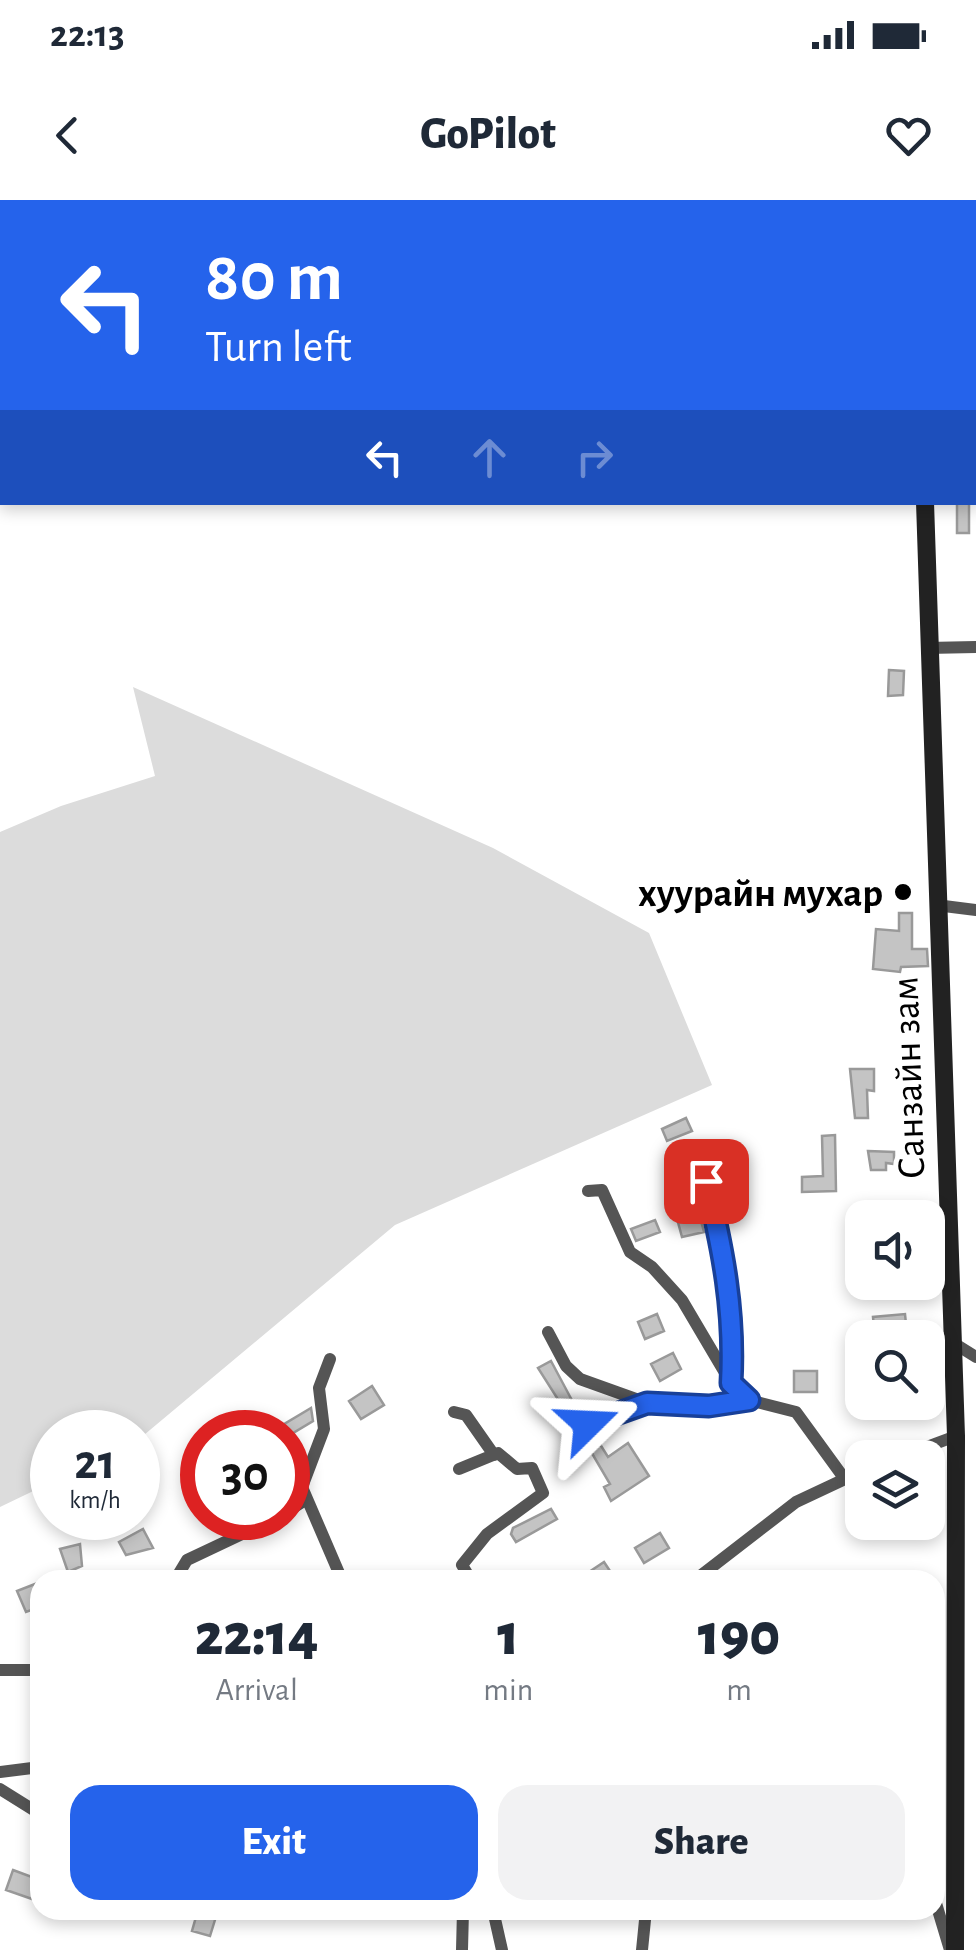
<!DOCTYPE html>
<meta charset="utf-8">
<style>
:root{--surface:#fff;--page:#f2f2f3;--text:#1f2937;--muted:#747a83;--accent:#2563eb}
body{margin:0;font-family:"Alegreya Sans",sans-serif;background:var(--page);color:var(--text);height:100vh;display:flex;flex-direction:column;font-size:38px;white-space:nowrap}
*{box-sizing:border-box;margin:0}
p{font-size:32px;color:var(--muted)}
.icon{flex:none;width:55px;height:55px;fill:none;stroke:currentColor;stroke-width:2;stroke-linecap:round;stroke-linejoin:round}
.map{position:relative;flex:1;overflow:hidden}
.side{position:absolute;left:30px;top:1370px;width:915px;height:350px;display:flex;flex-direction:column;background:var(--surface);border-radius:30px;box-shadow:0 5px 15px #0003}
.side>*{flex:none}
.top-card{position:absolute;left:0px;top:0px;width:978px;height:305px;box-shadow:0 5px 15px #0003;background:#2563eb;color:#fff;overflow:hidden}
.buttons{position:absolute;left:845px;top:1000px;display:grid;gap:20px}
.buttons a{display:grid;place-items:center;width:100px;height:100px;border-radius:20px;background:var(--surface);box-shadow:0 5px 15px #0003;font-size:50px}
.speed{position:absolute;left:30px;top:1210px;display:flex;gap:20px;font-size:50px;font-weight:700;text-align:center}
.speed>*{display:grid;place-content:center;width:130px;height:130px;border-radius:50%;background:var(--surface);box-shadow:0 5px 15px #0003;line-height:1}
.speed small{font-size:25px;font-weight:400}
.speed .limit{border:15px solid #d22;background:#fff;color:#111}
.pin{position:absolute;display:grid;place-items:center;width:85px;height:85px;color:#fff;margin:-42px;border-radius:20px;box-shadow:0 5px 15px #0006}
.me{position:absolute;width:110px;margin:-55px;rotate:69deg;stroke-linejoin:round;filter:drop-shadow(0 0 8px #0008)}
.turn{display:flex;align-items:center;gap:35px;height:210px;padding:0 40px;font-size:45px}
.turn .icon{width:130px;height:130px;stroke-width:2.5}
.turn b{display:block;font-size:70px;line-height:85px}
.lanes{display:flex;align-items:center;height:95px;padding:0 40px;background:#0003;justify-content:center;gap:50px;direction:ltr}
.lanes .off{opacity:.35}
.eta{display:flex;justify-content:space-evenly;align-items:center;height:170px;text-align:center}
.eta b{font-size:60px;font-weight:800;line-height:70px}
.action{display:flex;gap:20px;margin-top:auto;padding:20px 40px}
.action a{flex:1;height:115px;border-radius:30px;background:var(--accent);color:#fff;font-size:40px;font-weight:800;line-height:115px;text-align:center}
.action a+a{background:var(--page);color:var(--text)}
.status{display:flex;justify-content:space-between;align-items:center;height:70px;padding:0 50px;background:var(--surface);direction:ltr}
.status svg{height:28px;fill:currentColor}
header{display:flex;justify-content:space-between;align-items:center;height:130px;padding:0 40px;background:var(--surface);font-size:45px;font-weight:800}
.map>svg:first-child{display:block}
.green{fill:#dcdcdc}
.building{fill:#c4c4c4;stroke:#999;stroke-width:2.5}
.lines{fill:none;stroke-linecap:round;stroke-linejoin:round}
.street{stroke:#555;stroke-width:12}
.secondary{stroke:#222;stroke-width:18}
.route-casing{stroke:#184099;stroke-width:25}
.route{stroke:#2563eb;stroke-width:18}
.poi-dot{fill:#000;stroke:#fff;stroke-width:4}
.labels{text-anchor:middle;stroke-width:10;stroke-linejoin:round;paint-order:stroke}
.poi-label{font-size:40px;font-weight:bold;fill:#000;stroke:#fff;text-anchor:end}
.street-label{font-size:40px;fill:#000;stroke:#fff}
</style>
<div class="status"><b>22:13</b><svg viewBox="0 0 49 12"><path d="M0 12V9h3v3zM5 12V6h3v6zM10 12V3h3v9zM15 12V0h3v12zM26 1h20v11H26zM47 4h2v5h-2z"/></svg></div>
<header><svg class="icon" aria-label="back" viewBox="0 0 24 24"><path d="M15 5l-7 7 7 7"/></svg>GoPilot<svg class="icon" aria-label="heart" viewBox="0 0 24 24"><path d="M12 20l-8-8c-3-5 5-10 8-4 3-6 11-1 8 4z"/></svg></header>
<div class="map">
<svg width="976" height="1750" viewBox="0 0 976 1750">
<rect width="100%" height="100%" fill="#fff"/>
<!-- green -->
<path class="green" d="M133,487L493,648L649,733L712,885L395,1025L138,1240V1232H52V1282L0,1307V632L61,606L155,576Z"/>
<!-- building -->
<path class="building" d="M957,302H969V333H957Z
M889,470L904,471L903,495L888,496Z
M899,713H912V749H927L928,766L901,767L900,772L873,769L876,729L899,731Z
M850,869H874V891L867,890L868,918H855Z
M686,918L692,931L667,941L662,929Z
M835,935L836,991L802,992V977L823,976L822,936Z
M868,951L894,952V964L886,963V970H871Z
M698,1010L704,1032L682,1037L676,1015Z
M655,1020L660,1032L636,1041L631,1029Z
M657,1114L664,1131L645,1139L638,1122Z
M905,1114L907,1134L875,1138L873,1117Z
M673,1153L681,1169L660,1181L651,1164Z
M551,1161L575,1206L566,1212L538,1168Z
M794,1171H817V1192H794Z
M372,1186L384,1205L361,1219L349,1201Z
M311,1208L313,1221L288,1236L281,1226Z
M593,1233L608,1257L628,1243L649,1276L611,1301L604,1287L610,1284L583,1238Z
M551,1309L557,1319L516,1342L511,1334L513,1328Z
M872,1322H907L908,1336L872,1338Z
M143,1329L153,1348L126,1355L119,1342Z
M660,1333L669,1348L644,1363L635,1348Z
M80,1344L82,1366L68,1372L60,1349Z
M604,1362L616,1380H577Z
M35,1384L40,1407L26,1412L17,1391Z
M13,1670L40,1680L35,1700L6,1690Z
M198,1710H218L210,1736L192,1731Z"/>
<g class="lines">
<!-- street -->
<path class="street" d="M975,264H976
M927,448L976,447
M936,705L976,710
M706,981C723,1048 735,1111 731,1180
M588,991L602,990L630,1052L652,1067L682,1100L731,1183L749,1200L796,1212L844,1278
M548,1132L566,1166L580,1179L647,1203L709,1206L749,1200
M952,1142L976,1157
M330,1159L319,1188L324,1229L302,1287L342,1380
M454,1212L466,1215L494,1255
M588,1224L647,1203
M897,1258L956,1236
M459,1269L498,1253L517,1269L532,1268L543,1293L487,1334L462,1365L471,1380
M288,1311L307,1299
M175,1380L187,1360L276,1318
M695,1380L796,1302L862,1271
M0,1470H40
M0,1572L40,1567
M0,1589L40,1614
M935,1700L950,1750
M493,1710L502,1750
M303,1711V1710
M462,1750L463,1710
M642,1750L646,1710"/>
<!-- secondary -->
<path class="secondary" d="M914,0V2
M925,302L956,1236L955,1750"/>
</g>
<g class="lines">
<!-- route casing -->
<g class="route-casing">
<path id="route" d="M588,1224L647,1203L709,1206L749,1200L731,1183C735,1112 723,1049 706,981"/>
</g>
<!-- route -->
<use href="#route" class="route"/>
</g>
<!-- markers -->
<circle class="poi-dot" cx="903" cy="692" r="10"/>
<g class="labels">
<!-- poi labels -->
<g class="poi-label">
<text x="883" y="706">хуурайн мухар</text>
</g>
<!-- street labels -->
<g class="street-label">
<text transform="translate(907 878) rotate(-92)" y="14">Санзайн зам</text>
</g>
</g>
</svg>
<div class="buttons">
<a><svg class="icon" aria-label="sound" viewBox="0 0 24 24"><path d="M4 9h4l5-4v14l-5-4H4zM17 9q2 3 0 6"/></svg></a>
<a><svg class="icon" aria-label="search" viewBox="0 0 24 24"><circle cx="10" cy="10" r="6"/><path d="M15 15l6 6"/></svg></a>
<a><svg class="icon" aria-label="layers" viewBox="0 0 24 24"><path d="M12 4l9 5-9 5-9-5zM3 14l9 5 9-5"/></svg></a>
</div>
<div class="speed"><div>21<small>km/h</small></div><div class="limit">30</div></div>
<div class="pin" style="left:706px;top:981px;background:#d93025"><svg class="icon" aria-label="arrive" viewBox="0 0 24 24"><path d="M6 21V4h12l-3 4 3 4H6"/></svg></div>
<svg class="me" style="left:588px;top:1224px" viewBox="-20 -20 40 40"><path d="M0-17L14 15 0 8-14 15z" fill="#2563eb" stroke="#fff" stroke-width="4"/></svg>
<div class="top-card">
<div class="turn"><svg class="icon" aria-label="left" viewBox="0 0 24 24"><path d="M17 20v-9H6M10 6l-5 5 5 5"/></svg><div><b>80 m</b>Turn left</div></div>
<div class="lanes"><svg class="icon" aria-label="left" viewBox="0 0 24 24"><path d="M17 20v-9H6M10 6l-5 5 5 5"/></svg><svg class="icon off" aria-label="ahead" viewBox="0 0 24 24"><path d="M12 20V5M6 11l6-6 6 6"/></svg><svg class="icon off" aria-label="right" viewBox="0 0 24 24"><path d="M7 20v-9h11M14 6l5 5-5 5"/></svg></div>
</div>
<section class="side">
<div class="eta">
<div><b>22:14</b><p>Arrival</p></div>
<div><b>1</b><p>min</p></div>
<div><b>190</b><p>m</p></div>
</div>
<div class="action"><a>Exit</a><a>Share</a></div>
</section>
</div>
